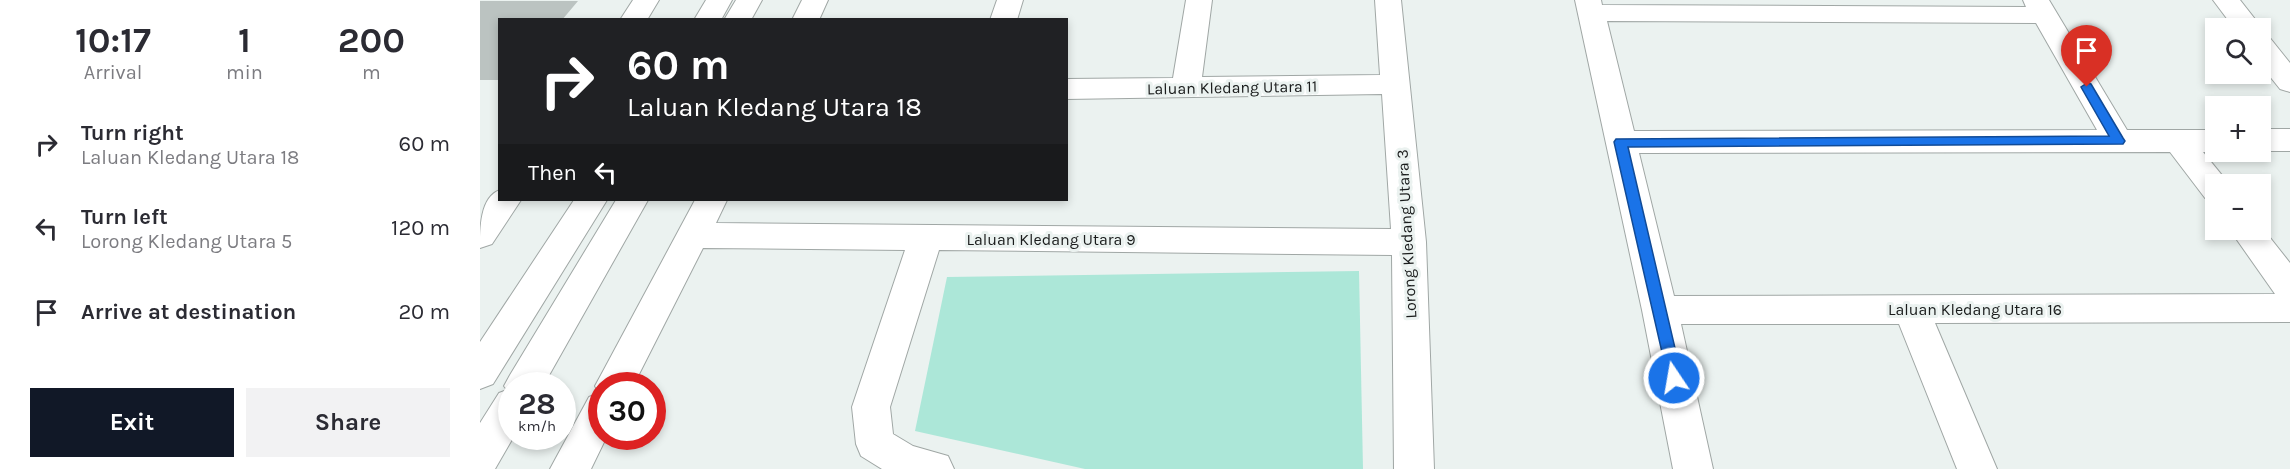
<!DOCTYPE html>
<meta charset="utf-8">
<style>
:root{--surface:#fff;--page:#f2f2f3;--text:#2b2b33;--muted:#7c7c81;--accent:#111827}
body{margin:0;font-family:Karla,sans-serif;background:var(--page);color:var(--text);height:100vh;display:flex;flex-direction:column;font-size:22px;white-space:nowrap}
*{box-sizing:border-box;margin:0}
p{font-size:20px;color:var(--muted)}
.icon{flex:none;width:33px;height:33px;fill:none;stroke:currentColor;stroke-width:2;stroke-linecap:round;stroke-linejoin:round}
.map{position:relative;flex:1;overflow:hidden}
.sheet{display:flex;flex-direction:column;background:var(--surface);width:480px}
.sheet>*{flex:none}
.top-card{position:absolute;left:18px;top:18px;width:570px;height:183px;border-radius:0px;box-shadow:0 3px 9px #0003;background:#202124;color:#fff;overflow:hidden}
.controls{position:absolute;left:1725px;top:18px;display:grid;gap:12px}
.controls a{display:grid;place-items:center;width:66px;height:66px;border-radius:0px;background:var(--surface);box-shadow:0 3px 9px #0003;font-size:30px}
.speed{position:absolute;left:18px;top:372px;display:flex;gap:12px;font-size:30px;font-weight:700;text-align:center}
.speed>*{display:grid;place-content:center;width:78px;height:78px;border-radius:50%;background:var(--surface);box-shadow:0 3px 9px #0003;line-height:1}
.speed small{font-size:15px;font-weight:400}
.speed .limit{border:9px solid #d22;background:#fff;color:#111}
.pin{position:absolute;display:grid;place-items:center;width:51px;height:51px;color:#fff;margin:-62px -26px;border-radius:50% 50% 50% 0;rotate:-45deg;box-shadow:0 0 6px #0007}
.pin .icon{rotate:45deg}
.me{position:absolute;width:66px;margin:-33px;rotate:348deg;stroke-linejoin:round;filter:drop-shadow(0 0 4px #0008)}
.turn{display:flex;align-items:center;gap:21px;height:126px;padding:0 30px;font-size:27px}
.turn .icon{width:78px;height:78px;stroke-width:2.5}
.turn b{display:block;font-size:42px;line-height:51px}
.then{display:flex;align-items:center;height:57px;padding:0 30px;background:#0003;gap:12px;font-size:22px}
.eta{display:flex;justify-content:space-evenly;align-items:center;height:102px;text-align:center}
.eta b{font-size:36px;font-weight:700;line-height:42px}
.cta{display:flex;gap:12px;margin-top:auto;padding:12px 30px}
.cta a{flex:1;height:69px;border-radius:0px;background:var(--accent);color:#fff;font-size:24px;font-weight:700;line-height:69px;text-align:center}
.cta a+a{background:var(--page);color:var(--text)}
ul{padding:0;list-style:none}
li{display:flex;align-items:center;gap:18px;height:84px;padding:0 30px}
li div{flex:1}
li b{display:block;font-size:22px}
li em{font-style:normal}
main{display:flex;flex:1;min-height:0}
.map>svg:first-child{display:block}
.green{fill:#ace7d8}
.building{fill:#bbc3c1}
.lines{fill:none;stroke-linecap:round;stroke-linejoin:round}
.minor-casing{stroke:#a0a7a5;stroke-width:2}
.minor{fill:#fff;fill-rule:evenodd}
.route{fill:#1a73e8;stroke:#114b97;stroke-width:1.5}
.labels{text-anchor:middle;stroke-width:6;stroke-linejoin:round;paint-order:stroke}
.street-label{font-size:16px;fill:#1a1c1c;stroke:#ebf2f0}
</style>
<main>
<section class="sheet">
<div class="eta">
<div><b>10:17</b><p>Arrival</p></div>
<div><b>1</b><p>min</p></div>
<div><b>200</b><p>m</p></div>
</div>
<ul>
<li><svg class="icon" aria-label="right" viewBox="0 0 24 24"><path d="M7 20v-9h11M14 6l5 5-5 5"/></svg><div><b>Turn right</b><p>Laluan Kledang Utara 18</p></div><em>60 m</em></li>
<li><svg class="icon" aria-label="left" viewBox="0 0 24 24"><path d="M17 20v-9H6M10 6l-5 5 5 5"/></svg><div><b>Turn left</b><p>Lorong Kledang Utara 5</p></div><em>120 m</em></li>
<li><svg class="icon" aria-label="arrive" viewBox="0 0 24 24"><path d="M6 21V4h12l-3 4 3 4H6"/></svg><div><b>Arrive at destination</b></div><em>20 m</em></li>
</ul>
<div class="cta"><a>Exit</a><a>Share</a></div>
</section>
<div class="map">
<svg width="1810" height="469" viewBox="0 0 1810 469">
<rect width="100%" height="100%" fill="#ebf2f0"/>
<!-- green -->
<path class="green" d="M879,271L883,469H605L435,431L467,277Z"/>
<!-- building -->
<path class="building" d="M0,1H98L82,20H20V80H0Z"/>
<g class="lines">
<!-- minor casing -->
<g class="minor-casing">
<path id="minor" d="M153,0H179L167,20H140Z
M226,0H252L241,20H214Z
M256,0H282L271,20H244Z
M322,0H348L339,20H312Z
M517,0H543L537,20H510Z
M706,0H732L722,77L900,75L895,0H921L946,242L954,469H914L912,255L459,250L410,407L413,434L433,446L468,456L474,469H402L381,456L376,444L372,407L425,250L223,248L153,386H122V436H127L111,469H70L109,397L119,393L115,386L121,375L215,200H247L236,223L911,229L902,94L586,99V79L693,78Z
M1095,0H1121L1122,5L1546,7L1543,0H1569L1647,130H1736L1737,152H1723L1749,184H1736V202L1725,198L1690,152L1159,153L1194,296L1795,294L1750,230H1780V225L1810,263V322L1455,323L1517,469H1477L1419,324H1201L1233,469H1193L1162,310ZM1127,21L1556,23L1617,130L1154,131Z
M1733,0H1760L1782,28H1754Z
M1780,35L1790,38L1810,63V92L1800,89L1780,64Z
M1780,129H1810V151H1780Z
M20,190V200H41L12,244L0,248C0,228 0,197 20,190Z
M94,200H127L13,384L0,389V342Z
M136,200H168L63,386H32V436H34L15,469H0V423L19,393L27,390L24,386L30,375Z"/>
</g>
<!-- minor -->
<use href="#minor" class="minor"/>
</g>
<!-- route -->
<path class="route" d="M1607,83L1611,84L1643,138L1645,141L1643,144L1148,147L1202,378L1199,383L1194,385L1189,383L1134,142L1136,139L1629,136L1601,87Z"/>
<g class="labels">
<!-- street labels -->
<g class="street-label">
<text transform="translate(752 87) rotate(-1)" y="6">Laluan Kledang Utara 11</text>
<text transform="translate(926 234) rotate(-93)" y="6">Lorong Kledang Utara 3</text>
<text x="571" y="245">Laluan Kledang Utara 9</text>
<text x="1495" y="315">Laluan Kledang Utara 16</text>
</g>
</g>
</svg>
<div class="controls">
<a><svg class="icon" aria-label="search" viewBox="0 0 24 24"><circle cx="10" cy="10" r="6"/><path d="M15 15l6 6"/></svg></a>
<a>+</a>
<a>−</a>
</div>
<div class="speed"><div>28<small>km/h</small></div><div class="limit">30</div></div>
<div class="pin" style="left:1607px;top:87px;background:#d93025"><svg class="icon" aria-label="arrive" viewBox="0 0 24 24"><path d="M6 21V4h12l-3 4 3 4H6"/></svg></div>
<svg class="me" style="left:1194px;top:378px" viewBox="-20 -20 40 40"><circle r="17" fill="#1a73e8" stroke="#fff" stroke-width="3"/><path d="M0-11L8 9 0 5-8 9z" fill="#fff"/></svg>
<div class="top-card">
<div class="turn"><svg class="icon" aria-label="right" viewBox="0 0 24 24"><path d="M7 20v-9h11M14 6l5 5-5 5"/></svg><div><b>60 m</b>Laluan Kledang Utara 18</div></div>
<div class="then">Then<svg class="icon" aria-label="left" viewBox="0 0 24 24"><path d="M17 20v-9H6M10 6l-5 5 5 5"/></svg></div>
</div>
</div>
</main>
